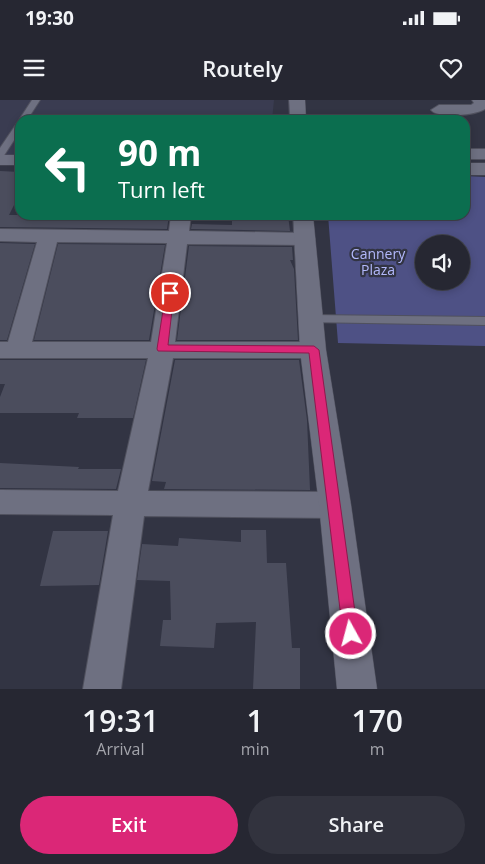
<!DOCTYPE html>
<style>
:root{--surface:#262732;--page:#32333e;--text:#f1f3f6;--muted:#a4a5ac;--line:#42444d;--accent:#db2777}
body{margin:0;font-family:"Open Sans",sans-serif;background:var(--page);color:var(--text);height:100vh;display:flex;flex-direction:column;font-size:19px;white-space:nowrap}
*{box-sizing:border-box;margin:0}
p{font-size:16px;color:var(--muted)}
.icon{flex:none;width:28px;height:28px;fill:none;stroke:currentColor;stroke-width:2;stroke-linecap:round;stroke-linejoin:round}
.map{position:relative;height:589px;overflow:hidden}
.drawer{display:flex;flex-direction:column;background:var(--surface);flex:1}
.drawer>*{flex:none}
.top-card{position:absolute;left:15px;top:15px;width:455px;height:105px;border-radius:15px;box-shadow:0 2px 8px #0003,0 0 0 1px var(--line);background:#0b6e4f;color:#fff;overflow:hidden}
.buttons{position:absolute;left:415px;top:135px;display:grid;gap:10px}
.buttons a{display:grid;place-items:center;width:55px;height:55px;border-radius:50%;background:var(--surface);box-shadow:0 2px 8px #0003,0 0 0 1px var(--line);font-size:25px}
.pin{position:absolute;display:grid;place-items:center;width:42px;height:42px;color:#fff;margin:-21px;border:2px solid #fff;border-radius:50%;box-shadow:0 1px 5px #0007}
.me{position:absolute;width:55px;margin:-28px;rotate:353deg;stroke-linejoin:round;filter:drop-shadow(0 0 4px #0008)}
.turn{display:flex;align-items:center;gap:18px;height:105px;padding:0 20px;font-size:22px}
.turn .icon{width:65px;height:65px;stroke-width:2.5}
.turn b{display:block;font-size:35px;line-height:42px}
.eta{display:flex;justify-content:space-evenly;align-items:center;height:85px;text-align:center}
.eta b{font-size:30px;font-weight:600;line-height:35px}
.cta{display:flex;gap:10px;margin-top:auto;padding:10px 20px}
.cta a{flex:1;height:58px;border-radius:30px;background:var(--accent);color:#fff;font-size:20px;font-weight:600;line-height:58px;text-align:center}
.cta a+a{background:var(--page);color:var(--text)}
.status{display:flex;justify-content:space-between;align-items:center;height:35px;padding:0 25px;background:var(--surface);direction:ltr}
.status svg{height:14px;fill:currentColor}
header{display:flex;justify-content:space-between;align-items:center;height:65px;padding:0 20px;background:var(--surface);font-size:22px;font-weight:600}
.map>svg:first-child{display:block}
.built{fill:#3a3c51}
.green{fill:#4e5185;fill-rule:evenodd}
.building{fill:#4b4d5d}
.lines{fill:none;stroke-linecap:round;stroke-linejoin:round}
.service-casing{stroke:#50515e;stroke-width:2}
.minor-casing{stroke:#50515e;stroke-width:2}
.tertiary-casing{stroke:#50515e;stroke-width:1}
.secondary-casing{stroke:#50515e;stroke-width:1}
.service{fill:#6e7081;fill-rule:evenodd}
.minor{fill:#6e7081;fill-rule:evenodd}
.tertiary{fill:#6e7081;fill-rule:evenodd}
.secondary{fill:#6e7081;fill-rule:evenodd}
.route{fill:#db2777;stroke:#8e194d}
.labels{text-anchor:middle;stroke-width:4.5;stroke-linejoin:round;paint-order:stroke}
.park-label{font-size:14px;fill:#b3b9fc;stroke:#323443}
</style>
<div class="status"><b>19:30</b><svg viewBox="0 0 49 12"><path d="M0 12V9h3v3zM5 12V6h3v6zM10 12V3h3v9zM15 12V0h3v12zM26 1h20v11H26zM47 4h2v5h-2z"/></svg></div>
<header><svg class="icon" aria-label="menu" viewBox="0 0 24 24"><path d="M4 6h16M4 12h16M4 18h16"/></svg>Routely<svg class="icon" aria-label="heart" viewBox="0 0 24 24"><path d="M12 20l-8-8c-3-5 5-10 8-4 3-6 11-1 8 4z"/></svg></header>
<div class="map">
<svg width="485" height="589" viewBox="0 0 485 589">
<rect width="100%" height="100%" fill="#323443"/>
<!-- built -->
<path class="built" d="M0,0H274L272,20H20V55H0Z"/>
<!-- green -->
<path class="green" d="M465,76L485,77V246L338,243L328,115H465ZM424,144H461V181H424Z"/>
<!-- building -->
<path class="building" d="M0,71L20,72V93L9,115H169L167,129L0,127Z
M232,115H288L290,131L191,129L192,124L232,125Z
M0,143L35,144L7,240H0Z
M58,144L165,145L149,240H34Z
M189,146L292,147L293,160H290L294,169L298,240H177Z
M0,260H146L133,318H77L79,313H0V297L5,284H0Z
M175,260H299L307,320L310,390L164,389L166,382L152,381Z
M0,363L79,367L78,369H121L116,389L0,388Z
M241,430H266L267,463H286L292,548H300V589H253L256,522L216,523L214,548L160,546L163,520H171L170,481L137,480L142,444L178,446L179,438L241,442Z
M53,431H108L99,485L40,486Z"/>
<g class="lines">
<!-- service casing -->
<g class="service-casing">
<path id="service" d="M32,0H40L27,20L20,22L19,20Z
M17,23H20V31L3,57L0,58V48Z
M311,215L485,217V225L307,222L305,219Z"/>
</g>
<!-- minor casing -->
<g class="minor-casing">
<path id="minor" d="M472,0H485V9C476,15 438,19 431,10L439,5H471L474,3Z
M465,49H485V59H465Z
M171,115H191L189,131L305,133L312,135L315,139L312,143L305,145L187,144L175,242H313L322,244L325,250L322,256L313,258H173L148,391L335,392L346,396L350,405L346,414L335,418L144,416L121,589H83L113,415L0,414V390L118,391L148,258H0V242H8L37,142L0,141V129L169,131ZM57,142L167,143L151,242H32Z"/>
</g>
<!-- tertiary casing -->
<g class="tertiary-casing">
<path id="tertiary" d="M465,63H485V75H465Z"/>
</g>
<!-- secondary casing -->
<g class="secondary-casing">
<path id="secondary" d="M289,0H305L306,20H290Z
M0,55H20V65H0Z
M293,115H313L326,250L351,405L377,589H337L319,405L300,250Z"/>
</g>
<!-- service -->
<use href="#service" class="service"/>
<!-- minor -->
<use href="#minor" class="minor"/>
<!-- tertiary -->
<use href="#tertiary" class="tertiary"/>
<!-- secondary -->
<use href="#secondary" class="secondary"/>
</g>
<!-- route -->
<path class="route" d="M166,191L174,193L168,245L314,246L319,250L358,534L356,539L351,541L345,539L343,534L309,253L158,251L157,249Z"/>
<g class="labels">
<!-- park labels -->
<g class="park-label">
<text x="378" y="159">Cannery<tspan x="378" dy="16">Plaza</tspan></text>
</g>
</g>
</svg>
<div class="buttons">
<a><svg class="icon" aria-label="sound" viewBox="0 0 24 24"><path d="M4 9h4l5-4v14l-5-4H4zM17 9q2 3 0 6"/></svg></a>
</div>
<div class="pin" style="left:170px;top:193px;background:#d93025"><svg class="icon" aria-label="arrive" viewBox="0 0 24 24"><path d="M6 21V4h12l-3 4 3 4H6"/></svg></div>
<svg class="me" style="left:351px;top:534px" viewBox="-20 -20 40 40"><circle r="17" fill="#db2777" stroke="#fff" stroke-width="3"/><path d="M0-11L8 9 0 5-8 9z" fill="#fff"/></svg>
<div class="top-card">
<div class="turn"><svg class="icon" aria-label="left" viewBox="0 0 24 24"><path d="M17 20v-9H6M10 6l-5 5 5 5"/></svg><div><b>90 m</b>Turn left</div></div>
</div>
</div>
<section class="drawer">
<div class="eta">
<div><b>19:31</b><p>Arrival</p></div>
<div><b>1</b><p>min</p></div>
<div><b>170</b><p>m</p></div>
</div>
<div class="cta"><a>Exit</a><a>Share</a></div>
</section>
